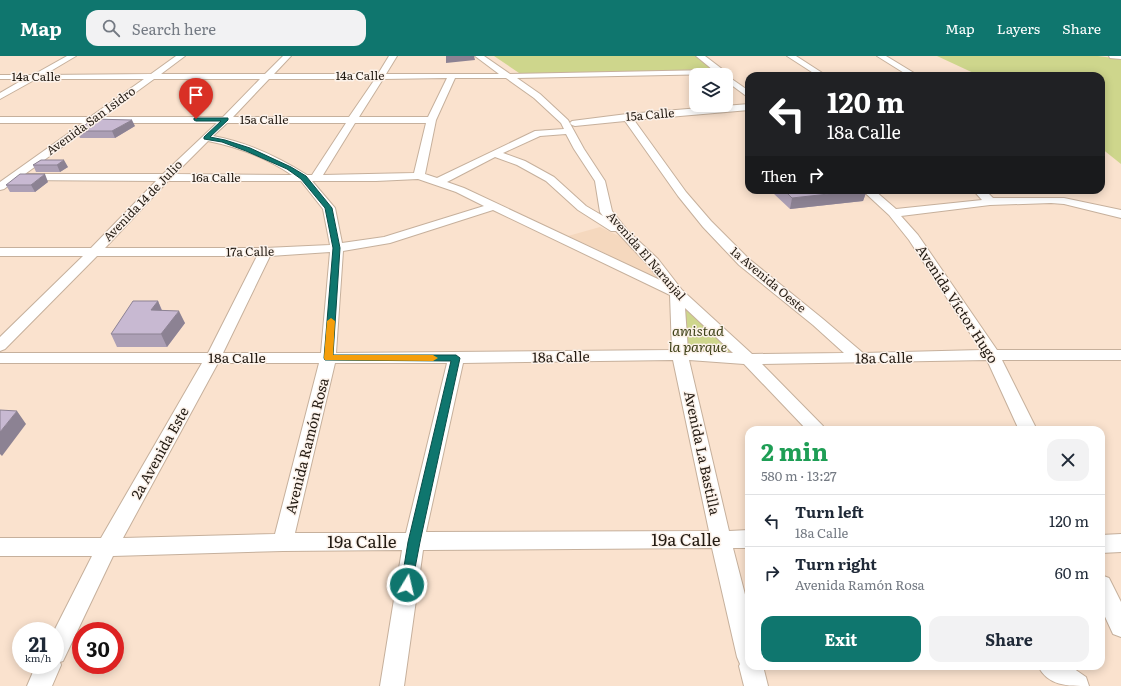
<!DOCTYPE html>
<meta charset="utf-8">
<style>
:root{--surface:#fff;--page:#f2f2f3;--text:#1f2937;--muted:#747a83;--line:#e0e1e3;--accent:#0f766e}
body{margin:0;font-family:Literata,serif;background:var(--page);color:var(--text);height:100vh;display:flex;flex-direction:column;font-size:15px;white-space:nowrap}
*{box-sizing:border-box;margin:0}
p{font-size:13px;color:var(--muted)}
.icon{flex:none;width:22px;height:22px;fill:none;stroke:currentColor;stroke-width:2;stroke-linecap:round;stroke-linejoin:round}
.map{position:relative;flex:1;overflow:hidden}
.drawer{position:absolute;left:745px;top:370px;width:360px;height:244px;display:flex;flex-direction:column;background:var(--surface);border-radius:12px;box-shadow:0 2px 10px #0003}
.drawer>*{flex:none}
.guide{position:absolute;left:745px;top:16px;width:360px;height:122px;border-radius:12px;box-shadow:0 2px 10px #0003;background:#202124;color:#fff;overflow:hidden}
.controls{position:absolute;left:689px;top:12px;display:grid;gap:8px}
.controls a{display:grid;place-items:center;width:44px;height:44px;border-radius:8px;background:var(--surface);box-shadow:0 2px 10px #0003;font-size:20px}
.speed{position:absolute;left:12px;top:566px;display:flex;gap:8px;font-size:20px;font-weight:700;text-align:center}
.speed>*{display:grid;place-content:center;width:52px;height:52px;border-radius:50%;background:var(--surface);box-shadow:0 2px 10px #0003;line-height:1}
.speed small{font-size:10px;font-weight:400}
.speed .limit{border:6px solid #d22;background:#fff;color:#111}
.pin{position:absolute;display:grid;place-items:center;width:34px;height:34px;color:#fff;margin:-41px -17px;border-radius:50% 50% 50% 0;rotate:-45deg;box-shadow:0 0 4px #0007}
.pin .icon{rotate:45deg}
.me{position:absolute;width:44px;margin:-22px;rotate:9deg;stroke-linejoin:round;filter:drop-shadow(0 0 3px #0008)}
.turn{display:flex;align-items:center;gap:14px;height:84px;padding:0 16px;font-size:18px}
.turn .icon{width:52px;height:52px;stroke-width:2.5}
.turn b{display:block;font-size:28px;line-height:34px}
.then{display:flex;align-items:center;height:38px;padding:0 16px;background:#0003;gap:8px;font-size:15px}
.round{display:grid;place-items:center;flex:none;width:42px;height:42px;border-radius:12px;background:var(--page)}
.summary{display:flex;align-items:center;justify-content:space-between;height:68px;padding:0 16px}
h1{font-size:24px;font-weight:700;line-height:30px;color:#1e9e55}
.primary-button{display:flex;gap:8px;margin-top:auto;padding:8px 16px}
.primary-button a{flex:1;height:46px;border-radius:12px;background:var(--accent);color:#fff;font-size:16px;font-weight:700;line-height:46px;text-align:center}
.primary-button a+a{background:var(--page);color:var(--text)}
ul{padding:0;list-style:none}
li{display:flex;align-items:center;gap:12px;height:52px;padding:0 16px;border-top:1px solid var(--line)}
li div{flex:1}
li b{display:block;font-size:15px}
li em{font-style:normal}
header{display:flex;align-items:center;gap:24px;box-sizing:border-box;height:56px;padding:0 20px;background:var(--accent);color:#fff}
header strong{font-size:19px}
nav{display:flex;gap:22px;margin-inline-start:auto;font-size:14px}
.search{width:280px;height:36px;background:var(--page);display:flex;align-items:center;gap:10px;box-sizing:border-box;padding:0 14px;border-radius:12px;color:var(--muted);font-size:15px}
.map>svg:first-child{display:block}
.built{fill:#f5d8be}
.green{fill:#ced68c}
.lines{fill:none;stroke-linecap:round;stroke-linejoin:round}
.minor-casing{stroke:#c6b09c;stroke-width:2}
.minor{fill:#fff;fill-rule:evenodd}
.wall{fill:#ac9fb5}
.shaded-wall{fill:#8c8293}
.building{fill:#c8b9d2;stroke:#8c8293}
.route{fill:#0f766e;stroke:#0a4d48}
.slow{fill:#f59e0b}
.labels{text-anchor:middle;stroke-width:3;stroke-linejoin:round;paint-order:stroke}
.far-street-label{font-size:12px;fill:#231b13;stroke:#fcf2ea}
.street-label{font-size:14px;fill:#231b13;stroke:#fcf2ea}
.park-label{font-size:14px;font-style:italic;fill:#3f4219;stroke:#fcf2ea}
.near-street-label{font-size:17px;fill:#231b13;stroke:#fcf2ea}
</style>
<header>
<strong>Map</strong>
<div class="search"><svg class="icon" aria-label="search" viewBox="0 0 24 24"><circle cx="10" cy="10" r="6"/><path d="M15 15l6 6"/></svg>Search here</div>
<nav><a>Map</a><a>Layers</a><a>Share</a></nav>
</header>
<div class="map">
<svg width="1121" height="630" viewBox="0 0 1121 630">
<rect width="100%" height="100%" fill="#fae2ce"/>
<!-- built -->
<path class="built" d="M600,171L619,180L642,202L666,230L597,193L568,180Z"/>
<!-- green -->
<path class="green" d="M494,0H697L713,13L522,19Z
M937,0H1098L1121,3V108L1101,92V20H980Z
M682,247L748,303L680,299Z"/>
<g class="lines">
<!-- minor casing -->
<g class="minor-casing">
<path id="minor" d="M67,0H76L44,19L151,18L176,0H185L161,18H265L283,0H291L274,18H378L389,0H397L386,18H499L475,0H484L510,18L713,14L696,0H705L726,16V19L749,35V42L726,25V19L719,18L517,22L540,38L568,64L584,93L605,125L612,155L628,175L658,203L682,234L752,298L844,297L813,269L739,209L703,171L678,140L625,65L575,70L572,69L570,67L572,65L627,58L749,48V54L634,64L686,136L711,165L749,203L823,263L863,297L981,294L909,184L889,159L862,134H874L896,153L982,144L973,134H985L993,142H1064L1121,154V162L1064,148L1051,147L990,149L901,160L918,179L997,294H1121V304H1002L1037,374H1019L987,304L762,308L823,370L826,374H807L744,308L689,304L729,475L749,474V492H733L749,554V610H763L768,630H744L739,610L740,608L737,601L712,492L423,494L404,630H380L402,494L283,495L113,500L63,605L60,606L61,609L52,630H27L36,609H55V575H54L92,500H0V482H101L202,307H0V297H208L257,200H97L5,293L0,295V281L83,200H0V192H91L156,125L16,124L4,133L0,134V126L83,67H0V61H90L144,23H36L0,43V37L24,23H0V19H33ZM447,22L428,61H359L383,23ZM455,22H506L534,42L561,67L564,73L535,75L437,122L425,118L436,64ZM154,23H260L223,61H102ZM269,23H375L349,61H233ZM95,67H217L163,118H25ZM227,67H346L312,119H307C278,101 247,86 213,80ZM355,67H426L414,117L323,119ZM566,78L574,93L595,125L600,156L603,160L586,150L554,121L525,105L503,97L540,80ZM208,85C238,91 267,102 292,119L175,118ZM495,101L517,109L546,125L578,154L611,175H616L648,209L660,224L464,132L447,126ZM418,123L456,136L484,150L384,181L342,187L335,152L312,125H376ZM168,125H301L323,153L330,189L265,192H105ZM493,154L670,239L672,294L336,297L343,195L390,187ZM330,196L321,297H223L270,200ZM685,252L733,297L688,295ZM673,304L709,475L426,476L463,307ZM218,307H319L275,478L123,482ZM335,307H447L406,477H295Z
M787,0H796L827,20H818Z
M877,0H886L919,20H909Z
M1109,0H1121V3L1110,2Z
M1121,478V496L1101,497V479Z
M1101,519L1109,522L1121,546V581L1113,578L1101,552Z
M1038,610H1070L1086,621L1089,630C1067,630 1048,630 1038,610Z"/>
</g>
<!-- minor -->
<use href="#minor" class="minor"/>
</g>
<!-- wall -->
<path class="wall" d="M135,70L115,82H80L77,75Z
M41,104L68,111L60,116H36L33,109Z
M48,126L35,136H10L6,129Z
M773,134H867L863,145L790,153L773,137Z
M158,245L162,254L185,267L167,291H117L111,278Z"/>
<!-- shaded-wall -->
<path class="shaded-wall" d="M446,0H474L475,4L446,7Z
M132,64L135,70L115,82L112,75Z
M64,104L68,111L60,116L57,109Z
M45,118L48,126L35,136L31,129Z
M867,134L863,145L790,153L792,142Z
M158,245L163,258L151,254Z
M179,255L185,267L167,291L161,278Z
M17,355L26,368L2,400L0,398V376Z"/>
<!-- building -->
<path class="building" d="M93,63L132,64L112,75H77Z
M41,104H64L57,109H33Z
M20,118H45L31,129H6Z
M784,134H865L792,142Z
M133,245H158L151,254L179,255L161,278H111Z
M0,354L17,355L0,376Z"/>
<!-- route -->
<path class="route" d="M194,62H228V64L210,81L225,84L250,92L291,111L306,120L332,152L340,192L333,299H456L460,302L420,486L411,533L407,535L403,533L401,529L408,486L451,305L325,304L324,302L333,192L325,152L301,123L287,113L246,95L222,86L204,83V81L221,65H196L194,64Z"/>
<!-- slow -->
<path class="slow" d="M331,262L335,265L333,299H433L438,302L433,305L325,304L324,302L327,265Z"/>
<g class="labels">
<!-- far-street labels -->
<g class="far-street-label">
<text x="360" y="24">14a Calle</text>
<text x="36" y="25">14a Calle</text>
<text transform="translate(650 59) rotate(-5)" y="4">15a Calle</text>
<text x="264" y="68">15a Calle</text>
<text transform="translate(91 65) rotate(-36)" y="4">Avenida San Isidro</text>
<text x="216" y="126">16a Calle</text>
<text transform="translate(143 145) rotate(-46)" y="4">Avenida 14 de Julio</text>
<text transform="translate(250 196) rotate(-1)" y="4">17a Calle</text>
<text transform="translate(646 200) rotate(49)" y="4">Avenida El Naranjal</text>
<text transform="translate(768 224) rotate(40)" y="4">1a Avenida Oeste</text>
</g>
<!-- street labels -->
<g class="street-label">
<text transform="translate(957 248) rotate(57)" y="5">Avenida Víctor Hugo</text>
<text transform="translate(561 301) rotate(-1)" y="5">18a Calle</text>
<text x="237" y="307">18a Calle</text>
<text transform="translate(884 302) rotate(-1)" y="5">18a Calle</text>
<text transform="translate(307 390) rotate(-76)" y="5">Avenida Ramón Rosa</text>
<text transform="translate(160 397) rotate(-61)" y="5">2a Avenida Este</text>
<text transform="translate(702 397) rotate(78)" y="5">Avenida La Bastilla</text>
</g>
<!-- park labels -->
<g class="park-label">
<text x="698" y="280">amistad<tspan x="698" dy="16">la parque</tspan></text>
</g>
<!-- near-street labels -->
<g class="near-street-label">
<text x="686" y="490">19a Calle</text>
<text x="362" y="492">19a Calle</text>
</g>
</g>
</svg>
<div class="controls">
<a><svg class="icon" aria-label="layers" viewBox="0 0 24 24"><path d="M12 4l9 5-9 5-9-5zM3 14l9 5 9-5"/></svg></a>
</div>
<div class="speed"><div>21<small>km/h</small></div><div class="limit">30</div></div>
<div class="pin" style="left:196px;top:63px;background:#d93025"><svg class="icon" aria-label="arrive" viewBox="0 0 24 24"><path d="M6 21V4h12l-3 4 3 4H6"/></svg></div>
<svg class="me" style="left:407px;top:529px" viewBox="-20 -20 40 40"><circle r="17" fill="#0f766e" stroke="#fff" stroke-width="3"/><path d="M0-11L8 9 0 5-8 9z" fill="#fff"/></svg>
<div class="guide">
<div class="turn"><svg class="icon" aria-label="left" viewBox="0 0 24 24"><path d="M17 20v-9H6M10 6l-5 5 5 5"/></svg><div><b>120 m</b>18a Calle</div></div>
<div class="then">Then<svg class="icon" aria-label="right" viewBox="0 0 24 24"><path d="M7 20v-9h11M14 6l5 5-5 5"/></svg></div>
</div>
<section class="drawer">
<div class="summary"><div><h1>2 min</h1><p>580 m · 13:27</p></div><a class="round"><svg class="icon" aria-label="close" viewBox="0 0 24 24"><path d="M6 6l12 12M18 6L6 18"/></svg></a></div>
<ul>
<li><svg class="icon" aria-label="left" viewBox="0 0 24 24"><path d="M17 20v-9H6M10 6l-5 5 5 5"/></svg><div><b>Turn left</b><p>18a Calle</p></div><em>120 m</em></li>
<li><svg class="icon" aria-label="right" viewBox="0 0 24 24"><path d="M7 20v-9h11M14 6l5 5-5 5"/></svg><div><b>Turn right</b><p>Avenida Ramón Rosa</p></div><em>60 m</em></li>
</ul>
<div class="primary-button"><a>Exit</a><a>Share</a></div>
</section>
</div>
